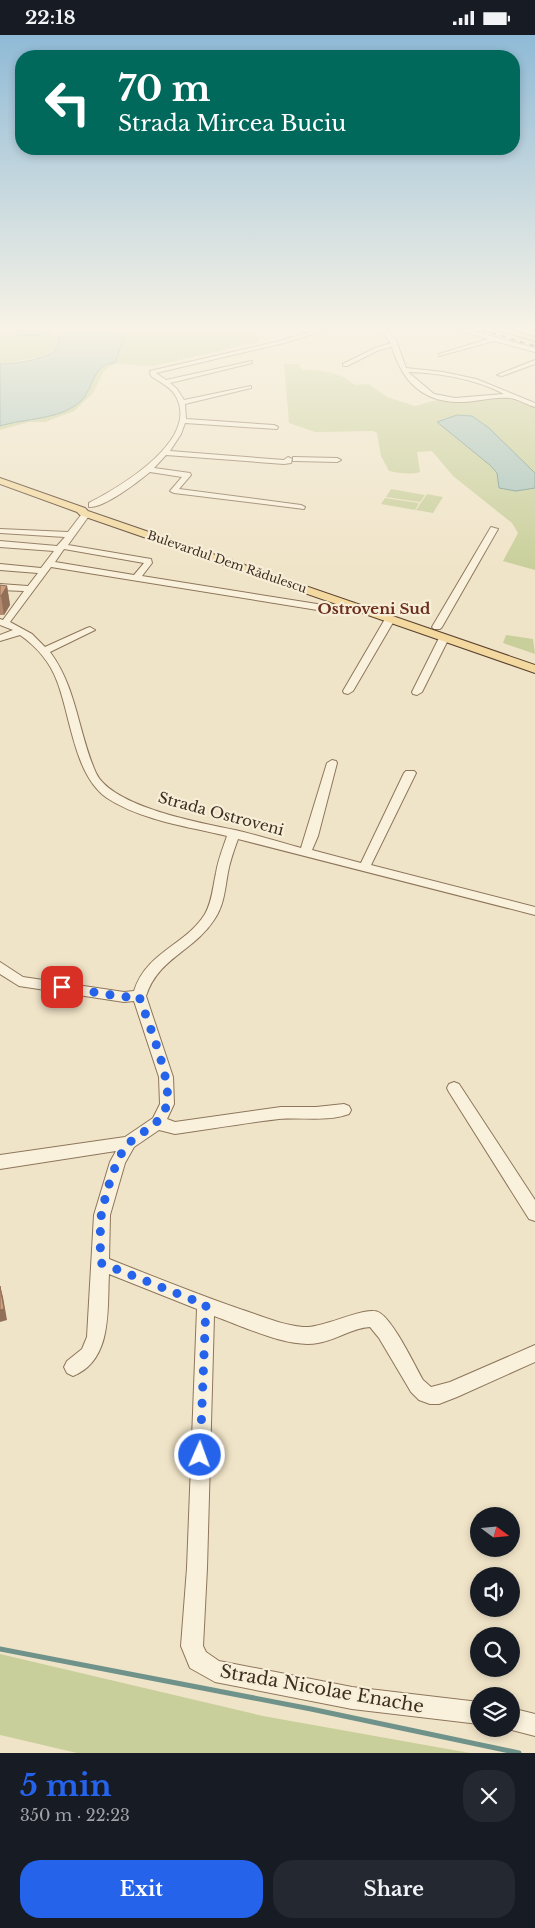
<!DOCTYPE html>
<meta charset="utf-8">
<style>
:root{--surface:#171b24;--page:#242831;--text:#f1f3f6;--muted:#9ea1a6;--accent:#2563eb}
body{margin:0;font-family:"Libre Baskerville",serif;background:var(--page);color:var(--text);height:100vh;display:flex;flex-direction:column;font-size:19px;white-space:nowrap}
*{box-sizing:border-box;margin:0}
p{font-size:16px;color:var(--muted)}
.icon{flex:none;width:28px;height:28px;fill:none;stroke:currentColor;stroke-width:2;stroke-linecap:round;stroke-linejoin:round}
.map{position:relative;height:1718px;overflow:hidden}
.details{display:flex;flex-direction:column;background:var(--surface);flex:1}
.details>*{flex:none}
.guide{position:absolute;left:15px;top:15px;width:505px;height:105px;border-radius:20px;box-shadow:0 2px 8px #0003;background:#00695c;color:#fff;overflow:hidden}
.needle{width:32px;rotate:106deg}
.buttons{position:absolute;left:470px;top:1472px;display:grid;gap:10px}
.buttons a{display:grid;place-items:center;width:50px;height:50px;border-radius:50%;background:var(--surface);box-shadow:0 2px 8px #0003;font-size:25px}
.pin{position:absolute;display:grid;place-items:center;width:42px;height:42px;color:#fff;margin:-21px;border-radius:10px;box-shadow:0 2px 8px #0006}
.me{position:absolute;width:55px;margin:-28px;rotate:2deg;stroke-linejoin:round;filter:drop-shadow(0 0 4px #0008)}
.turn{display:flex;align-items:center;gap:18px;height:105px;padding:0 20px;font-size:22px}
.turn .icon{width:65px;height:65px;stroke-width:2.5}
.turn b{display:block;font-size:35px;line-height:42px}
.round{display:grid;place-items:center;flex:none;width:52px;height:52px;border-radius:20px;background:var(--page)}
.summary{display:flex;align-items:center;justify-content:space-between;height:85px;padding:0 20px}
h1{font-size:30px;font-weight:700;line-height:38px;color:var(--accent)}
.cta{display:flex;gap:10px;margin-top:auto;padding:10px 20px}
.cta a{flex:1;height:58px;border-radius:20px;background:var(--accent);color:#fff;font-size:20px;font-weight:700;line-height:58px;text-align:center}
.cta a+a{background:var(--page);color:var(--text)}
.status{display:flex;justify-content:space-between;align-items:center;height:35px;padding:0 25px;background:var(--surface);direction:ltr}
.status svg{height:14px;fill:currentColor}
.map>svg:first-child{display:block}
.green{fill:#c9cf9b}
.water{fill:#a9c4bc;stroke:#6f938a}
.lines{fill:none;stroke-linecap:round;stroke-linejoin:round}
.stream{stroke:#6f938a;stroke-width:5}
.minor-casing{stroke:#8d765c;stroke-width:2}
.major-casing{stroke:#5b4430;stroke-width:2}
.minor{fill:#faf1dc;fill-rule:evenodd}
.major{fill:#f3d9a0;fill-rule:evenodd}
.rail{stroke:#3d2e20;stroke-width:2;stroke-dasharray:5 5;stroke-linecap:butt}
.wall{fill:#b2896c}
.shaded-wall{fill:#916f58}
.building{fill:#cf9f7d;stroke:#916f58}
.route{stroke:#2563eb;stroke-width:9;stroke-dasharray:0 16.2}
.labels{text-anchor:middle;stroke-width:4.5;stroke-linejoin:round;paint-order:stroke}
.far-street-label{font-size:12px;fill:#3d2e20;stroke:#f7eed8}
.far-quarter-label{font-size:15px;font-weight:bold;fill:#6b2e1e;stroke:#f7eed8}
.street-label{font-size:15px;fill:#3d2e20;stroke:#f7eed8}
.near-street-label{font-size:18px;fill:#3d2e20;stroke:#f7eed8}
</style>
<div class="status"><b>22:18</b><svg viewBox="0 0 49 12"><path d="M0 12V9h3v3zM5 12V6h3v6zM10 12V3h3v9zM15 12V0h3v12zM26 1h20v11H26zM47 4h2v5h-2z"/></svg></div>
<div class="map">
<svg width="535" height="1718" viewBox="0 0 535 1718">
<rect width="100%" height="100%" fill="#f0e4c8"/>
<!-- green -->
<path class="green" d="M0,292H60L56,314L41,322L0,329Z
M128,292H245L260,304L259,307L153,331H142L115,328L104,336L93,358L74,376L45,387H29L0,395V391C24,384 63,384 81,366C95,351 93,330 115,328Z
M284,329H299L302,335C321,334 341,338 355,350L369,349L387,362L415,371L436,365L473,366L506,363L535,372V538V535L503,526L518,498L512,488L453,441L432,416L417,417L420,437C410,440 400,438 389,436L381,421L377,398L373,396L315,397L289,388Z
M391,454L425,460L420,467L386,462Z
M427,459L443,462L433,478L416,475Z
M385,463L419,468L415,475L381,469Z
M506,600L533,604L535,619L503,608Z
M0,1619L263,1681L470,1718H77L0,1700Z"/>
<!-- water -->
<path class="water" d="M30,292H52L51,300L13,301L12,298Z
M60,292H128L115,328C93,328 94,353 81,366C60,385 26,383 0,391V329C12,329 46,325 55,315C59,311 59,299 60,292Z
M457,380L472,381L489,393L535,438V453L516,456L499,453L497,438L491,431L437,387Z"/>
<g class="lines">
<!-- stream -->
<path class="stream" d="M0,1614L311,1674L519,1718"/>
<!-- minor casing -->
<g class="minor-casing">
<path id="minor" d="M326,292H336L284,308L156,338L166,345L252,326V328L170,348L177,354L184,365L251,351V353L185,369L186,384L274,390L278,392L277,394L185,388L181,399L170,416L284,425L288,422L292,424L291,428L284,429L166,420L154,433L190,438L191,440L179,454L301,470L305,472L304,474L174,458L170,456L182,442L150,437C138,447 104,473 89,472V468C120,452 206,402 173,357C167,350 158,346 151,341L150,336L280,306Z
M378,292H384L396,305L406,333L443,337L476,344L535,368V372C527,370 518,364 510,363C492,361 473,368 456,367C420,366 401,343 392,312L379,315L347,331H343V329L375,313L391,308ZM408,337C440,338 476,344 504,359L455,363L434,359Z
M448,292H458L535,313V317L494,306L439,321V319L488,304Z
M535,325V329L502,341L497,340Z
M293,422L337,423L341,425L337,427L296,426H293Z
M84,476L91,478L68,510L151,524L152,528L142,541L336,572L359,570L364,573L359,576L336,578L51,532L10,587L32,599L45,612L87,593L90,592L95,595L50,617C77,653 78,698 96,738C112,772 201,788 235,795C257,800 279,807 301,813L327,728L332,725L336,726L337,728L318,801L312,815L361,828L404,738L406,736H414L416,738L371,830L535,872V880L238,804C234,815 230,826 228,837C225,854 224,871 214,885C194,916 158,923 146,961L173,1042L174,1069L167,1084L175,1087L281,1072H316L344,1069L349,1071L351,1075L349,1079C327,1087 303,1082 279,1084C245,1088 210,1094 175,1099L159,1095L134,1112L125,1128L110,1180L109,1224C152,1241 194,1258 237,1273C259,1280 280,1290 303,1292C324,1294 367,1269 380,1278C394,1287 414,1329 423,1345L431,1352L450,1347L535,1310V1327L457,1362L439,1369H430L419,1365L411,1357L379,1303L370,1292C352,1293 336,1305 318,1308C288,1314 243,1291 214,1281L207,1533L203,1611L206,1617L219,1626L352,1652L479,1667V1689L352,1674L215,1647L190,1633L181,1611L187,1533L197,1274L109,1239C107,1274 113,1325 73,1341L67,1338L64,1332L67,1326L82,1314L87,1302L94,1180L110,1127L116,1116L0,1134V1120L125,1102L153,1083L160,1069L159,1042L134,966L124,967L19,951L0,939V927L23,942L124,957L134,956C146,917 186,910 205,879C212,867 213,851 216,838C218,825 223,813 227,801C190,792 140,785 107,763C74,740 71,682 57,646C50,627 36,611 20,600L0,606V600L13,595L0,590V584L3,585L24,556L0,555V549L28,551L38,538L0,535V529L41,533L54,516L0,512V506L57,511L65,502L0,498V494L68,497ZM64,514L144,528L134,540L55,527Z
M491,492L498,494L442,592L440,594H434L432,592Z
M390,581L395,584L353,656L348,659L344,658L343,656L385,584Z
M444,600L449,603L422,657L417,660L413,659L412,657L439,603Z
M454,1047L459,1049L535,1165V1186L529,1184L449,1057L447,1053L449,1049Z
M511,1673L535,1679V1701L508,1694H511Z"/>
</g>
<!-- major casing -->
<g class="major-casing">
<path id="major" d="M488,292H501L535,302V306Z
M0,443L85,473L88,476L535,630V638L80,480L77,477L0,449Z"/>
</g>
<!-- minor -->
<use href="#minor" class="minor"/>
<!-- major -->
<use href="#major" class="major"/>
<!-- rail -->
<path class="rail" d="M472,292L535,311"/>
</g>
<!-- wall -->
<path class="wall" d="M0,550L7,551L10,570L4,580H0Z"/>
<!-- shaded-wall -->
<path class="shaded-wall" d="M7,551L10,570L4,580L1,561Z
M0,1251L3,1262L7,1285L0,1287Z"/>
<!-- building -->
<path class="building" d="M0,550L7,551L1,561H0Z
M0,1251L4,1274L0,1275Z"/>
<!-- sky -->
<linearGradient id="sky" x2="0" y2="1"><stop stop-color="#8fbad6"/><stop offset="0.55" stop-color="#f8f3e6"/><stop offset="1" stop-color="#f8f3e6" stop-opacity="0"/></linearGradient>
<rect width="535" height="533" fill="url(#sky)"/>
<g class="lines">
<!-- route -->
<path class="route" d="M62,952L124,962L139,961C148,988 171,1042 167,1067C164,1089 143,1095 129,1108C116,1120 104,1164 101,1182C100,1198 100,1213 101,1228L206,1270L200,1420"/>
</g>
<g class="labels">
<!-- far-street labels -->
<g class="far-street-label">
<text transform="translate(227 527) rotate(19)" y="4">Bulevardul Dem Rădulescu</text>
</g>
<!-- far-quarter labels -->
<g class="far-quarter-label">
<text x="374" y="579">Ostroveni Sud</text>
</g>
<!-- street labels -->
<g class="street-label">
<text transform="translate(221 779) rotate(15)" y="5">Strada Ostroveni</text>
</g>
<!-- near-street labels -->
<g class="near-street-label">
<text transform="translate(322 1654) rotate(10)" y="6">Strada Nicolae Enache</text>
</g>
</g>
</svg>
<div class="buttons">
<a><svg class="needle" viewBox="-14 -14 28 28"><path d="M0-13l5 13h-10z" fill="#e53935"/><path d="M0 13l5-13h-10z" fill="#9ea1a6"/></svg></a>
<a><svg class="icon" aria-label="sound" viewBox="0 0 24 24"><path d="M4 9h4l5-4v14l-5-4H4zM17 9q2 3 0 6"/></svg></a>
<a><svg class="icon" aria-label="search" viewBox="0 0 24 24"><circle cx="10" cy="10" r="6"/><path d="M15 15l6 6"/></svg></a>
<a><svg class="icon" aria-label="layers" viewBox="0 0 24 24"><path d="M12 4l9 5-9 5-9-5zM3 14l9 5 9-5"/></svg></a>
</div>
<div class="pin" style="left:62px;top:952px;background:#d93025"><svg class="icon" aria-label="arrive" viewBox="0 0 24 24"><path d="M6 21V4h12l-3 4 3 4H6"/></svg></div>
<svg class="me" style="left:200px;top:1420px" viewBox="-20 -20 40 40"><circle r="17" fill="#2563eb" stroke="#fff" stroke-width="3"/><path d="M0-11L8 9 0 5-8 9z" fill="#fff"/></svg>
<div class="guide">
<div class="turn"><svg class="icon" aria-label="left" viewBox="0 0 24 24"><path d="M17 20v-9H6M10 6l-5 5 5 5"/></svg><div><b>70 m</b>Strada Mircea Buciu</div></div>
</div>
</div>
<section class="details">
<div class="summary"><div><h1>5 min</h1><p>350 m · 22:23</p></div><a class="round"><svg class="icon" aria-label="close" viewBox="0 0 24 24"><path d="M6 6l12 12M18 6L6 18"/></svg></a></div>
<div class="cta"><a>Exit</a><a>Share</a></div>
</section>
